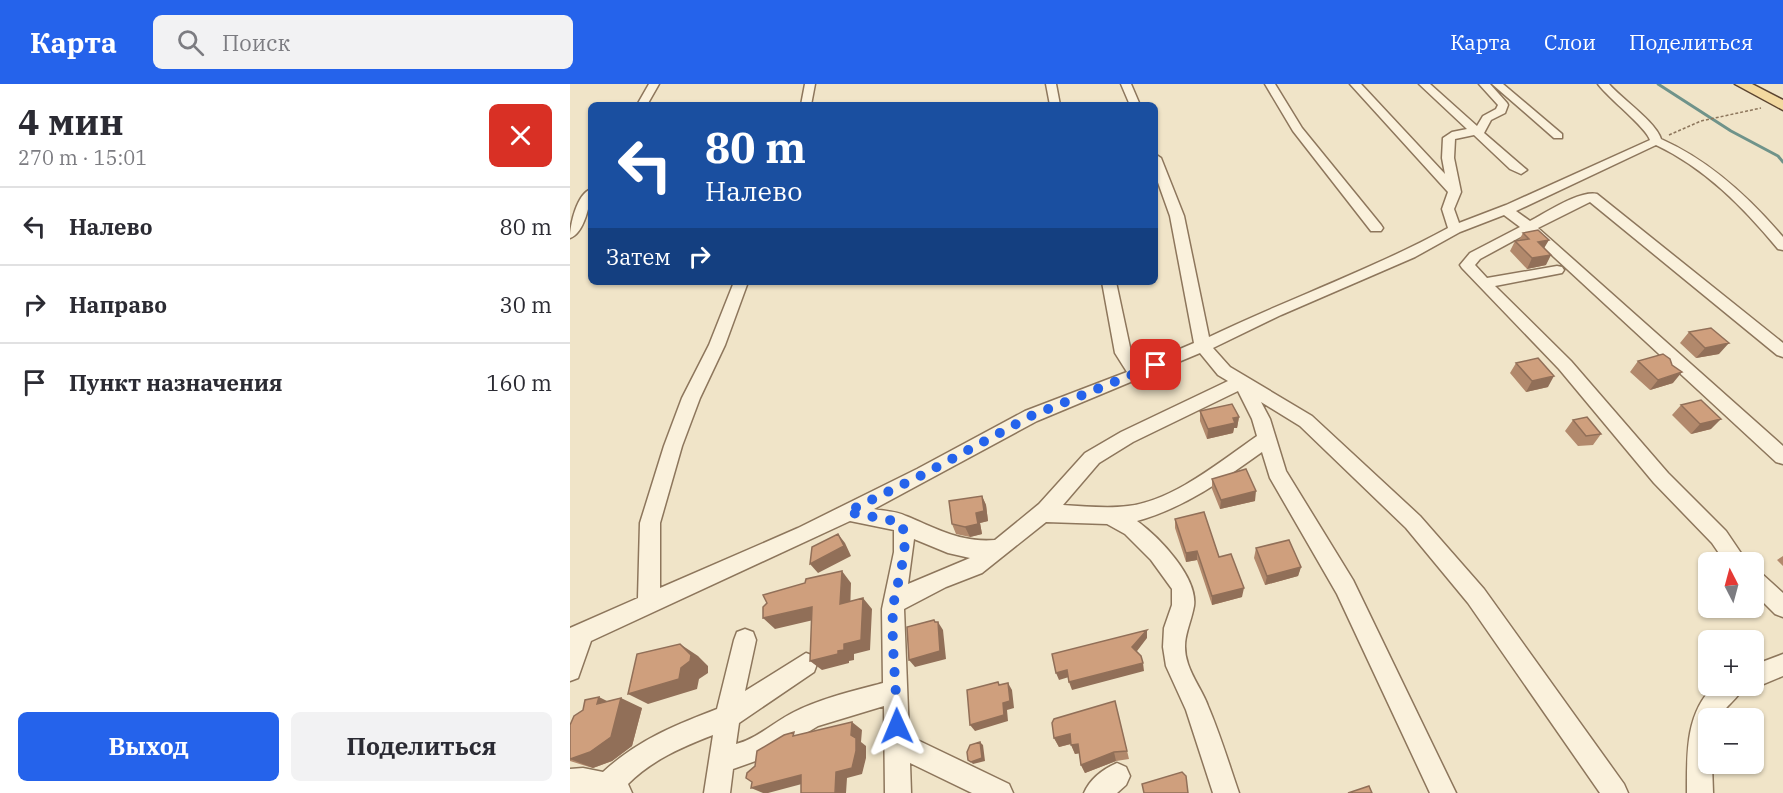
<!DOCTYPE html>
<html lang="ru">
<meta charset="utf-8">
<style>
:root{--surface:#fff;--page:#f2f2f3;--text:#2b2b33;--muted:#7c7c81;--line:#e1e1e2;--accent:#2563eb}
body{margin:0;font-family:"IBM Plex Serif",serif;background:var(--page);color:var(--text);height:100vh;display:flex;flex-direction:column;font-size:22px;white-space:nowrap}
*{box-sizing:border-box;margin:0}
p{font-size:20px;color:var(--muted)}
.icon{flex:none;width:33px;height:33px;fill:none;stroke:currentColor;stroke-width:2;stroke-linecap:round;stroke-linejoin:round}
.map{position:relative;flex:1;overflow:hidden}
.details{display:flex;flex-direction:column;background:var(--surface);width:570px}
.details>*{flex:none}
.hud{position:absolute;left:18px;top:18px;width:570px;height:183px;border-radius:9px;box-shadow:0 2px 4px #0004;background:#1a4fa0;color:#fff;overflow:hidden}
.needle{width:39px;rotate:354deg}
.buttons{position:absolute;left:1128px;top:468px;display:grid;gap:12px}
.buttons a{display:grid;place-items:center;width:66px;height:66px;border-radius:9px;background:var(--surface);box-shadow:0 2px 4px #0004;font-size:30px}
.pin{position:absolute;display:grid;place-items:center;width:51px;height:51px;color:#fff;margin:-26px;border-radius:12px;box-shadow:0 3px 9px #0006}
.me{position:absolute;width:66px;margin:-33px;rotate:359deg;stroke-linejoin:round;filter:drop-shadow(0 0 4px #0008)}
.turn{display:flex;align-items:center;gap:21px;height:126px;padding:0 18px;font-size:27px}
.turn .icon{width:78px;height:78px;stroke-width:2.5}
.turn b{display:block;font-size:42px;line-height:51px}
.then{display:flex;align-items:center;height:57px;padding:0 18px;background:#0003;gap:12px;font-size:22px}
.round{display:grid;place-items:center;flex:none;width:63px;height:63px;border-radius:9px;background:var(--page)}
.overview{display:flex;align-items:center;justify-content:space-between;height:102px;padding:0 18px}
h1{font-size:36px;font-weight:700;line-height:45px}
.button{display:flex;gap:12px;margin-top:auto;padding:12px 18px}
.button a{flex:1;height:69px;border-radius:9px;background:var(--accent);color:#fff;font-size:24px;font-weight:700;line-height:69px;text-align:center}
.button a+a{background:var(--page);color:var(--text)}
ul{padding:0;list-style:none}
li{display:flex;align-items:center;gap:18px;height:78px;padding:0 18px;border-top:2px solid var(--line)}
li div{flex:1}
li b{display:block;font-size:22px}
li em{font-style:normal}
header{display:flex;align-items:center;gap:36px;box-sizing:border-box;height:84px;padding:0 30px;background:var(--accent);color:#fff}
header strong{font-size:28px}
nav{display:flex;gap:33px;margin-inline-start:auto;font-size:21px}
.search{width:420px;height:54px;background:var(--page);display:flex;align-items:center;gap:15px;box-sizing:border-box;padding:0 21px;border-radius:9px;color:var(--muted);font-size:22px}
main{display:flex;flex:1;min-height:0}
.map>svg:first-child{display:block}
.lines{fill:none;stroke-linecap:round;stroke-linejoin:round}
.stream{stroke:#6f938a;stroke-width:3}
.minor-casing{stroke:#8d765c;stroke-width:3}
.major-casing{stroke:#5b4430;stroke-width:3}
.path{stroke:#8d765c;stroke-width:1.5;stroke-dasharray:3 2;stroke-linecap:butt}
.minor{fill:#faf1dc;fill-rule:evenodd}
.major{fill:#f3d9a0;fill-rule:evenodd}
.wall{fill:#b2896c}
.shaded-wall{fill:#916f58}
.building{fill:#cf9f7d;stroke:#916f58;stroke-width:1.5}
.route{stroke:#2563eb;stroke-width:10;stroke-dasharray:0 18}
</style>
<header>
<strong>Карта</strong>
<div class="search"><svg class="icon" aria-label="search" viewBox="0 0 24 24"><circle cx="10" cy="10" r="6"/><path d="M15 15l6 6"/></svg>Поиск</div>
<nav><a>Карта</a><a>Слои</a><a>Поделиться</a></nav>
</header>
<main>
<section class="details">
<div class="overview"><div><h1>4 мин</h1><p>270 m · 15:01</p></div><a class="round" style="background:#d93025;color:#fff"><svg class="icon" aria-label="close" viewBox="0 0 24 24"><path d="M6 6l12 12M18 6L6 18"/></svg></a></div>
<ul>
<li><svg class="icon" aria-label="left" viewBox="0 0 24 24"><path d="M17 20v-9H6M10 6l-5 5 5 5"/></svg><div><b>Налево</b></div><em>80 m</em></li>
<li><svg class="icon" aria-label="right" viewBox="0 0 24 24"><path d="M7 20v-9h11M14 6l5 5-5 5"/></svg><div><b>Направо</b></div><em>30 m</em></li>
<li><svg class="icon" aria-label="arrive" viewBox="0 0 24 24"><path d="M6 21V4h12l-3 4 3 4H6"/></svg><div><b>Пункт назначения</b></div><em>160 m</em></li>
</ul>
<div class="button"><a>Выход</a><a>Поделиться</a></div>
</section>
<div class="map">
<svg width="1213" height="709" viewBox="0 0 1213 709">
<rect width="100%" height="100%" fill="#f0e4c8"/>
<g class="lines">
<!-- stream -->
<path class="stream" d="M1088,0L1161,47L1208,72L1213,78"/>
<!-- minor casing -->
<g class="minor-casing">
<path id="minor" d="M79,0H89L77,21H67Z
M235,0H245L241,21H231Z
M476,0H486L490,21H480Z
M551,0H561L570,21H560Z
M695,0H705L732,44L811,141L813,144L811,147H801L723,47Z
M780,0H791L875,90L872,74L873,54L882,48L897,45L849,0H860L907,42L913,32L926,25L928,21L909,0H920L937,19L938,21L935,29L921,36L914,49L957,86L951,90L940,85L904,51L885,55L884,74L891,108L884,125L889,139L936,121L1080,56C1076,43 1039,15 1028,0H1039C1052,15 1086,38 1091,55C1140,77 1179,113 1213,153V166L1208,165C1174,124 1135,84 1086,61L946,127L960,137C976,129 1009,106 1027,110L1213,259V273L1207,271L1020,118L968,144L1213,362V380L1206,378L958,149L910,175L905,181L917,194L987,182L992,183L994,186L992,189L925,202L1001,277L1098,389L1156,447L1177,478H1155L1142,459L1084,399L989,285L892,184L890,181L900,169L950,143L934,131L890,148L845,173L711,231L643,264L660,283L742,332L850,432L914,505L1054,700L1058,709H1030L898,519L836,444L730,342L691,318L700,335L716,387L783,496L886,709H860L767,510L700,394L692,368C653,396 614,424 567,437C589,453 628,493 624,522C620,544 610,556 618,580C623,595 633,608 638,622C650,650 659,680 669,709H643L616,626L596,582L593,563L594,544L602,521V505L581,476L555,450L537,440L476,438L412,489L376,503L334,525L339,652L439,700L443,709H402L340,679L341,709H315L314,622L248,642L197,673L163,685L160,709H134L143,651C112,663 82,676 58,700L62,709H0V685L13,684L33,688C68,656 103,642 147,625L164,556L167,548L175,545L183,548L186,556L175,607L236,569L244,572L247,580L244,588L169,639L166,660C188,654 204,638 224,628C252,614 283,607 313,599L312,525L324,468V446L280,437L21,557L8,594L0,597V544L68,514L70,439L94,362L112,314L139,261L164,198H178L155,261L130,314L112,362L90,439V504L228,444L347,385L455,327L557,288L545,269L532,198H546L561,268L570,282L624,259L600,132L585,90V70L591,74L614,132L639,253C718,215 801,186 878,144L872,125L878,108ZM630,269L648,291L658,297L551,348L515,369L469,420L425,456C390,459 366,444 336,432C326,427 314,427 304,425L467,337ZM668,307L682,335L687,352C651,377 603,417 558,422C536,425 514,422 493,421L529,379L563,358ZM344,455L378,469L400,474L338,500Z
M922,0H933L992,50V54H984Z
M21,105C21,118 14,150 0,154C0,140 7,110 21,105Z
M1184,486L1191,489L1213,509V533L1205,530L1184,509Z
M1213,570V592L1184,604L1179,602H1184V581Z
M1144,602H1174C1168,615 1155,622 1149,634H1138V680H1142L1143,709H1117C1117,672 1115,629 1144,602Z
M547,679L556,683L560,692L556,701L547,709H514C520,695 533,685 547,679Z"/>
</g>
<!-- major casing -->
<g class="major-casing">
<path id="major" d="M1165,0H1182L1213,16V26Z"/>
</g>
<!-- path -->
<path class="path" d="M1099,51L1131,37L1191,24"/>
<!-- minor -->
<use href="#minor" class="minor"/>
<!-- major -->
<use href="#major" class="major"/>
</g>
<!-- wall -->
<path class="wall" d="M953,149L975,164L976,181L957,185L940,167L945,157L949,156Z
M1119,248L1149,270L1126,274L1110,259Z
M1068,277L1103,299L1080,306L1060,288Z
M946,279L978,303L956,308L940,289Z
M1111,321L1141,345L1121,350L1102,331Z
M630,327L669,333L667,344H664L663,349L637,355L630,337Z
M1003,336L1031,350L1023,361L1008,362L995,347Z
M642,395L685,417L650,425L642,405Z
M412,412L416,421L418,437L410,439L412,450L400,453L386,450L382,440Z
M605,435L649,473L672,513L642,521L627,476L616,478L605,444Z
M686,464L731,483L728,492L695,501L684,474Z
M1213,472V482L1207,476Z
M37,617L72,624L62,662L42,677L23,684L16,682L0,677V641Z
M545,617L559,675L546,677L515,689L511,681L509,669L505,670L501,660L489,663L484,654Z"/>
<!-- shaded-wall -->
<path class="shaded-wall" d="M979,156L973,166L968,158Z
M981,171L976,181L957,185L962,174Z
M1159,259L1149,270L1126,274L1135,264Z
M1112,288L1103,299L1080,306L1088,296Z
M984,292L978,303L956,308L962,297Z
M669,333L667,344H664L663,349L637,355L638,345L663,334Z
M1151,335L1141,345L1121,350L1130,340Z
M686,407L685,417L650,425L651,416Z
M412,412L416,421L418,437L410,439L412,450L400,453L395,443L406,429Z
M268,450L275,459L281,472L248,489L240,480Z
M627,467V476L616,478V469Z
M731,483L728,492L695,501L697,492Z
M272,487L281,499L280,530L270,520Z
M674,504L672,513L642,521V512Z
M293,514L302,525L300,566L284,570V576L279,577V579L252,586L240,577L268,567L274,560Z
M242,523L252,534L205,545L193,534Z
M364,536L368,542V538L373,546L376,575L345,583L339,576L365,538Z
M577,546V554L564,571L562,563Z
M110,560L128,572L138,582V589L129,595L127,605L78,620L58,610Z
M573,579L574,587L502,606L499,598Z
M497,586L499,593L489,596L486,589Z
M438,599L442,606L444,624L437,626L438,637L405,647L400,641L433,619Z
M29,613L49,623L51,614L72,624L62,662L42,677L23,684L0,675L27,620Z
M282,638L292,646L291,658L296,662V674L292,690L277,694L276,709H265L266,688L281,651Z
M500,650L504,659L489,663L484,654Z
M410,658L413,661L415,677L403,680L401,678Z
M508,660L511,669L505,670L501,661Z
M544,668L546,677L515,689L511,681Z
M231,691L243,697L198,709H193L181,704Z"/>
<!-- building -->
<path class="building" d="M968,146L979,156L968,158L981,171L962,174L945,157L959,155L953,149Z
M1141,244L1159,259L1135,264L1119,248Z
M1093,270L1100,275L1102,281L1112,288L1088,296L1068,277Z
M968,274L984,292L962,297L946,279Z
M1131,316L1151,335L1130,340L1111,321Z
M662,320L669,333L663,334L665,339L638,345L630,327Z
M1017,333L1031,350L1016,352L1003,336Z
M676,385L686,407L651,416L642,395Z
M412,412L414,427L406,429L408,440L395,443L382,440L379,417Z
M634,428L649,473L661,470L674,504L642,512L627,467L616,469L605,435Z
M268,450L274,462L240,480L242,463Z
M719,456L731,483L697,492L686,464Z
M272,487L270,520L293,514L291,556L274,560V566L268,567V570L240,577L242,523L193,534V523L197,519L193,511L235,499L236,495Z
M364,536L365,538H368L370,567L339,576L337,543Z
M577,546L562,563L571,572L573,579L499,598L497,586L486,589L482,570Z
M110,560L121,571L120,577L111,584L109,595L58,610L67,570Z
M428,598L429,601L438,599L440,617L433,619L434,631L400,641L397,606Z
M29,613L27,620L51,614L41,653L20,668L0,675V641L4,632L13,626L15,616Z
M545,617L557,667L544,668L511,681L508,660L501,661L500,650L484,654L482,639L484,635Z
M282,638L281,651L286,654V667L282,684L266,688L265,709H231V691L181,704L182,698L176,694L177,689L185,682L187,667L214,651L224,648L223,652Z
M410,658L412,674L401,678L398,676L397,668L400,661Z
M612,688L616,692L618,709H574L572,700Z
M799,702L802,709H778Z"/>
<g class="lines">
<!-- route -->
<path class="route" d="M327,642C327,605 321,562 323,525C325,501 343,459 330,438L277,428L354,390L461,332L586,281"/>
</g>
</svg>
<div class="buttons">
<a><svg class="needle" viewBox="-14 -14 28 28"><path d="M0-13l5 13h-10z" fill="#e53935"/><path d="M0 13l5-13h-10z" fill="#7c7c81"/></svg></a>
<a>+</a>
<a>−</a>
</div>
<div class="pin" style="left:586px;top:281px;background:#d93025"><svg class="icon" aria-label="arrive" viewBox="0 0 24 24"><path d="M6 21V4h12l-3 4 3 4H6"/></svg></div>
<svg class="me" style="left:327px;top:642px" viewBox="-20 -20 40 40"><path d="M0-17L14 15 0 8-14 15z" fill="#2563eb" stroke="#fff" stroke-width="4"/></svg>
<div class="hud">
<div class="turn"><svg class="icon" aria-label="left" viewBox="0 0 24 24"><path d="M17 20v-9H6M10 6l-5 5 5 5"/></svg><div><b>80 m</b>Налево</div></div>
<div class="then">Затем<svg class="icon" aria-label="right" viewBox="0 0 24 24"><path d="M7 20v-9h11M14 6l5 5-5 5"/></svg></div>
</div>
</div>
</main>
